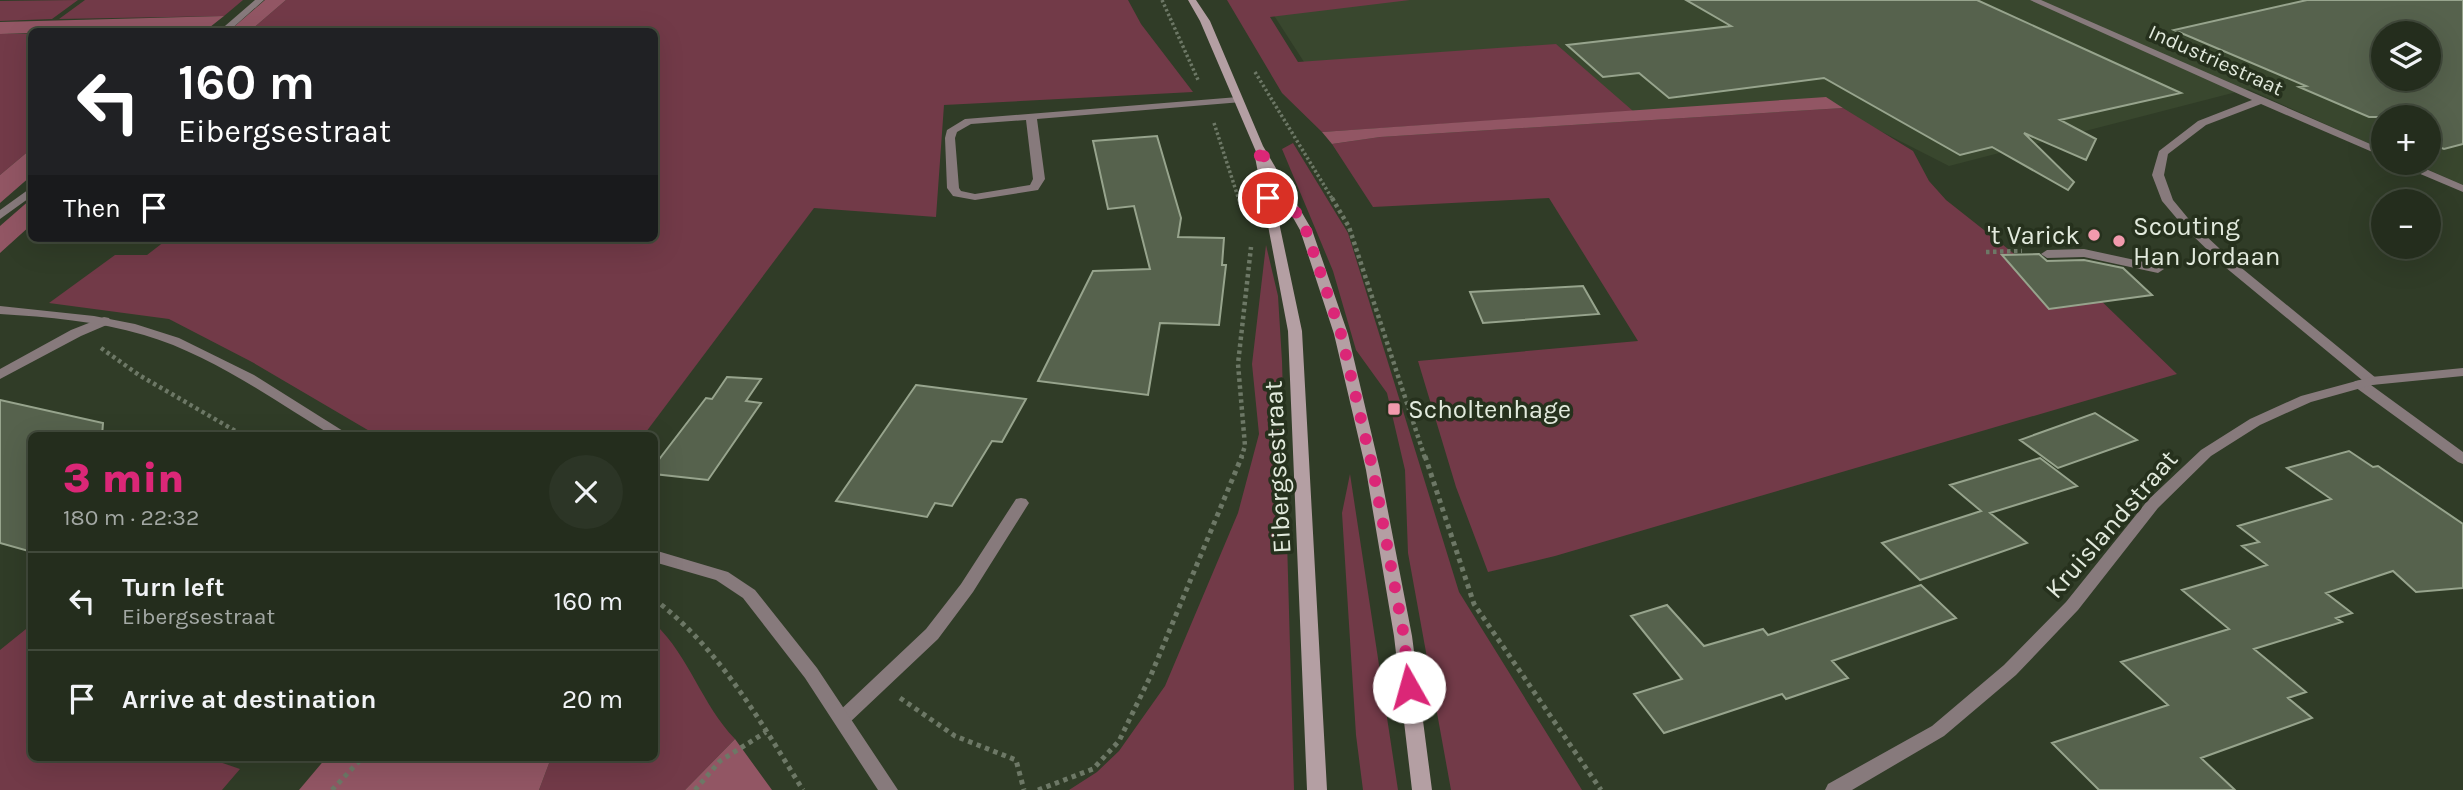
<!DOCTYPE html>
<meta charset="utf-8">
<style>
:root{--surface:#242d1d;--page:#2c3526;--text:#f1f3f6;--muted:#a3a8a4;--line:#41493b;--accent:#db2777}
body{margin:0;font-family:Karla,sans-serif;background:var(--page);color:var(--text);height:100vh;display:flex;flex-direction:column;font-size:26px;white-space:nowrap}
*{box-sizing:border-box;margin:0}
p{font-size:23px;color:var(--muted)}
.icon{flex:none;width:38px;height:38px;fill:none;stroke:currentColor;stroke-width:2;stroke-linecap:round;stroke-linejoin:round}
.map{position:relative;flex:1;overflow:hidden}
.side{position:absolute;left:28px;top:432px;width:630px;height:329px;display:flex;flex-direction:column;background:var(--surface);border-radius:10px;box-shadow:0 7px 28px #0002,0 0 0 2px var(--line)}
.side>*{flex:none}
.top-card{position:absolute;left:28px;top:28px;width:630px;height:214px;border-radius:10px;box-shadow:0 7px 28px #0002,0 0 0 2px var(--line);background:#202124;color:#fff;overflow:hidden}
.tools{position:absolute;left:2371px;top:21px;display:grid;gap:14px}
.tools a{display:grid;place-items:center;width:70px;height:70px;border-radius:50%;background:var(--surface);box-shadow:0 7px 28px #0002,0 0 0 2px var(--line);font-size:35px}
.pin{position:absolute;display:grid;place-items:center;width:60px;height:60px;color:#fff;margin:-30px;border:4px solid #fff;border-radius:50%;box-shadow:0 2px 7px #0007}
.me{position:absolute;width:77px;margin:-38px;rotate:353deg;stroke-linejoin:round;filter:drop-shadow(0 0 5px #0008)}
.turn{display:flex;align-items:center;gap:24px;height:147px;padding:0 35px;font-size:32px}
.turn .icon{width:91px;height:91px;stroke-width:2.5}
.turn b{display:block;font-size:49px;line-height:60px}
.then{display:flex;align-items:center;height:66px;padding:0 35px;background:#0003;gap:14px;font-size:26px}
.round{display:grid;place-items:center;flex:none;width:74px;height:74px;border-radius:37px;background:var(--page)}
.summary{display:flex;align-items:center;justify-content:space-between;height:119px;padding:0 35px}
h1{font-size:42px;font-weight:800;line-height:52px;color:var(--accent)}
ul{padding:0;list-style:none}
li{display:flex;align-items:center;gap:21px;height:98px;padding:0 35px;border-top:2px solid var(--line)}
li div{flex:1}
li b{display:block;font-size:26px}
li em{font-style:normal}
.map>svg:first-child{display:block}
.built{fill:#39472e;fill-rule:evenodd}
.green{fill:#723a48}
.forest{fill:#925664}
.building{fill:#56624d;stroke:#97a48d;stroke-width:2;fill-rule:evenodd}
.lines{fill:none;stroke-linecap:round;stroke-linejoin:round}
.path-far2{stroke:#6d7866;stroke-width:3.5;stroke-dasharray:2.5 2.5;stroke-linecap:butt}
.path-far1{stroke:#6d7866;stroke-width:4.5;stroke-dasharray:3.5 3.5;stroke-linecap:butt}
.path{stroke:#6d7866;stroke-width:5;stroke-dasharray:4.5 4.5;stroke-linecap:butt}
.service{fill:#877a7c;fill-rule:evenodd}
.minor{fill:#877a7c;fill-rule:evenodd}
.tertiary{fill:#877a7c;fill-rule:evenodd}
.secondary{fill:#b49fa3;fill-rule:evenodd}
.route{stroke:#db2777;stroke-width:12;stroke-dasharray:0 21.6}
.poi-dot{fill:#f29aad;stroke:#26311d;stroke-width:2.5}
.labels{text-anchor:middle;stroke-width:7;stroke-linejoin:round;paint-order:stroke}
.far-street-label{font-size:21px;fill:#e2eadd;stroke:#26311d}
.poi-label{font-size:26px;fill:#e2eadd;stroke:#26311d;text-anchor:start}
.street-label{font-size:26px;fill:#e2eadd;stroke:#26311d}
</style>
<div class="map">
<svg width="2463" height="790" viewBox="0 0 2463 790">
<rect width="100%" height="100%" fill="#303c27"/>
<!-- built -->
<path class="built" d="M1264,0H2463V185L2413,163H2429V117H2384L2383,150L2248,89L1949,166L1845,113L1355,141ZM2384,33H2429V79H2384Z"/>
<!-- green -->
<path class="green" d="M78,0L52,19L0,21V1Z
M85,0H243L224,16L59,19Z
M286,0H1128L1141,24L1193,92L944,105L936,217L814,208L643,436H378L252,362L169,319L49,303L115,255H147L169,238H654V32L250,31Z
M1227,0H1410L1270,17L1298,62L1556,44L1633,111L1322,132L1282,93Z
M0,34H32L31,149L0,175Z
M1843,108L1913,151L1929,181L1946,200L2041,275L2093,293L2177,374L1555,556L1488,572L1456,487L1418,361L1638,341L1549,198L1373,207L1332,144L1380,137Z
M1293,143L1348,233L1459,592L1582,790H1451L1408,553L1405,470L1387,393L1356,350L1333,271L1282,149Z
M1266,245L1278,296L1282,361L1294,790H1069L1097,772L1119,751L1165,686L1238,513L1259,434L1252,364Z
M1350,474L1398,790H1363L1356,735L1342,513Z
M655,624C689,656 702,705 735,739L685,790H539L551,758H654Z
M31,625L32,758H208L240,769L222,790H0V650Z"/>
<!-- forest -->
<path class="forest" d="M265,0H286L250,31L228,32Z
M224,16L205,31L175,29L0,34V22Z
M1826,97L1843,108L1380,137L1332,144L1322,132Z
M31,149V176L0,203V175Z
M31,199V225L0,253V226Z
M735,739L772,790H685Z
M326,758H551L539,790H299Z"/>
<!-- building -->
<path class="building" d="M1686,0H1977L2181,93L2060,120L2096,139L2086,160L2024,133L2074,182L2068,190L1992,147L1960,155L1824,78L1669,98L1639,73L1603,77L1567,45L1731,26Z
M2307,0H2463V144L2444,149L2429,143V117H2369L2299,87L2306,86L2174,30ZM2384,33H2429V79H2384Z
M1157,136L1181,218L1178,237L1224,238L1222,265H1226L1219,325L1160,323L1148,395L1038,381L1093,271L1150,269L1134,206L1108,209L1093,141Z
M2039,254L2047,261L2084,260L2123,268L2152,295L2049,309L2002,255Z
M1583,286L1599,314L1483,323L1470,292Z
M727,377L761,379L746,401L761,403L708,480L654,474V466L706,398L712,399Z
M916,385L1026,399L1002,442L992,441L952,506L935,503L927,517L836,501Z
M0,400L103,423L102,436H32V552L0,543Z
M2095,413L2137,440L2058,468L2020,440Z
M2349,451L2373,467L2378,466L2463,524V588L2416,592L2393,571L2326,593L2352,613L2336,618L2342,622L2254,649L2306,692L2288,698L2312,718L2201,758L2235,790H2099L2052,743L2168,705L2121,662L2229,629L2182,590L2267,565L2242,546L2259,542L2238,526L2331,499L2287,468Z
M2040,458L2077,486L1990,513L2027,543L1920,580L1882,543L1981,511L1950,485Z
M1921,585L1956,618L1832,661L1848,678L1786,699L1782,694L1664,733L1634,694L1682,679L1631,616L1667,605L1704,646L1763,629L1768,635Z"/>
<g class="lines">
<!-- path-far2 -->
<path class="path-far2" d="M1162,0L1199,82
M1255,72L1333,200
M1214,123L1239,200"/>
<!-- path-far1 -->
<path class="path-far1" d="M1239,198L1243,211
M1332,198L1349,227L1425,458
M1986,252L2022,251
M101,348L139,375L244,436
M1241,458L1245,446L1238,364L1251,247"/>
<!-- path -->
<path class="path" d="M1425,456L1474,604L1601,790
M654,599C720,649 760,721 803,790
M900,698L955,736L1016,760L1024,790
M332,790L362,758
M695,790L720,761L766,732
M1038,790L1093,769L1119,741L1151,675L1242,456"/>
<!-- service -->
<path class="service" d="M1238,97L1242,98V102L1037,119L1045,179L1038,190L975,200L953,196L947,188L945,138L947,130L965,119ZM1026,120L1033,179L1030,185L975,194L961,191L959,188L955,138L957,132L971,124Z
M2084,249L2158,265L2164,269L2158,273L2084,257L2047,258L2041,254L2047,250Z
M104,317L109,318L111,321L109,324L81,336L0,379V369L71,330Z
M1021,498L1026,499L1029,503L973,592L938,639L848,724L842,726L836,724L833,719L836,714L926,629L961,584L1016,499Z"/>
<!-- minor -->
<path class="minor" d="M255,0H264L228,32H218Z
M2030,0H2041L2384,150V157L2261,104L2206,125L2168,154L2164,175L2173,200L2192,223L2233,261L2376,378L2378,381L2376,384L2371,385L2463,452V464L2458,462L2355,387L2353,384L2355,381L2362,380L2225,267L2184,227L2162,201L2152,175L2159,151L2198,121L2252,100Z
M2398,163H2412L2463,185V192L2399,165Z
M32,187V196L0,219V210Z
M0,306L94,316L135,324L179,338L254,375L351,436H333C272,399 212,355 144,335C97,321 48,317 0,314Z
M654,550L728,572L755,590L817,668L898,790H878L805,678L743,598L716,580L654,562Z"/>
<!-- tertiary -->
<path class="tertiary" d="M2463,368V376L2372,385L2311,402L2260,425L2211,456L2158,508L2078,610L2016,675L1944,736L1852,790H1825L1828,784L1932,726L2004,665L2066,602L2148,500L2201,450L2250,419L2301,396L2371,377Z"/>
<!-- secondary -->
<path class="secondary" d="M1188,0H1196L1210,21L1263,146L1312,230L1348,334L1380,470L1412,636L1432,790H1412L1394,636L1366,470L1334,334L1300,230L1269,175L1302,331L1327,790H1307L1288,331L1255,157L1257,154L1200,21Z"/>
</g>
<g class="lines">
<!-- route -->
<path class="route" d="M1268,198L1258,146L1306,230L1341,334L1373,470L1404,636L1409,687"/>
</g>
<!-- markers -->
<g class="poi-dot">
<circle cx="2094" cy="235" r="7"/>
<circle cx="2119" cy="241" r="7"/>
<rect x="1387" y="402" width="14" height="14" rx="3.5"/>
</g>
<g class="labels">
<!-- far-street labels -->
<g class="far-street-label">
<text transform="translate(2216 60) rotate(24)" y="7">Industriestraat</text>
</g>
<!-- poi labels -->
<g class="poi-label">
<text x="2133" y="235">Scouting<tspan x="2133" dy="30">Han Jordaan</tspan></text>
<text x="2080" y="244" text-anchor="end">'t Varick</text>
<text x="1408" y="418">Scholtenhage</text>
</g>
<!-- street labels -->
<g class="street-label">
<text transform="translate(1277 467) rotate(-93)" y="9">Eibergsestraat</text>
<text transform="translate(2111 524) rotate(-49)" y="9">Kruislandstraat</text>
</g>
</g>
</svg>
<div class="tools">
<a><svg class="icon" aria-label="layers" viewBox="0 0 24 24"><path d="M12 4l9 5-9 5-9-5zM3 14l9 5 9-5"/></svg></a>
<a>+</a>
<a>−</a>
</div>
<div class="pin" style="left:1268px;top:198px;background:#d93025"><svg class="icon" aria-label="arrive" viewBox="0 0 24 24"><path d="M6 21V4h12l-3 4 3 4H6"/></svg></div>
<svg class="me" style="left:1409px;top:687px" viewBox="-20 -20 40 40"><circle r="19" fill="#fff"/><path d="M0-13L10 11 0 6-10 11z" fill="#db2777"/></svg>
<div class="top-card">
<div class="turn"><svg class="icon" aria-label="left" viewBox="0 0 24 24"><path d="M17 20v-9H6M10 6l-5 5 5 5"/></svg><div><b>160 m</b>Eibergsestraat</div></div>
<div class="then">Then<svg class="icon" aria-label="arrive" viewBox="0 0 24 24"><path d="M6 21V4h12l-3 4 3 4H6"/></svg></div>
</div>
<section class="side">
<div class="summary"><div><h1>3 min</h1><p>180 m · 22:32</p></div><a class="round"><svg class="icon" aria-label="close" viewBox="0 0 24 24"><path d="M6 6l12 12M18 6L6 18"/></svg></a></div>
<ul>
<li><svg class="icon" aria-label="left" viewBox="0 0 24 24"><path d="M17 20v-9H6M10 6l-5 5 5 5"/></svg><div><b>Turn left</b><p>Eibergsestraat</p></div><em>160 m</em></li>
<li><svg class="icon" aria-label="arrive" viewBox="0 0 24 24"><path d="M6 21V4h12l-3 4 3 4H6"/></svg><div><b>Arrive at destination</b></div><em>20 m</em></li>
</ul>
</section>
</div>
